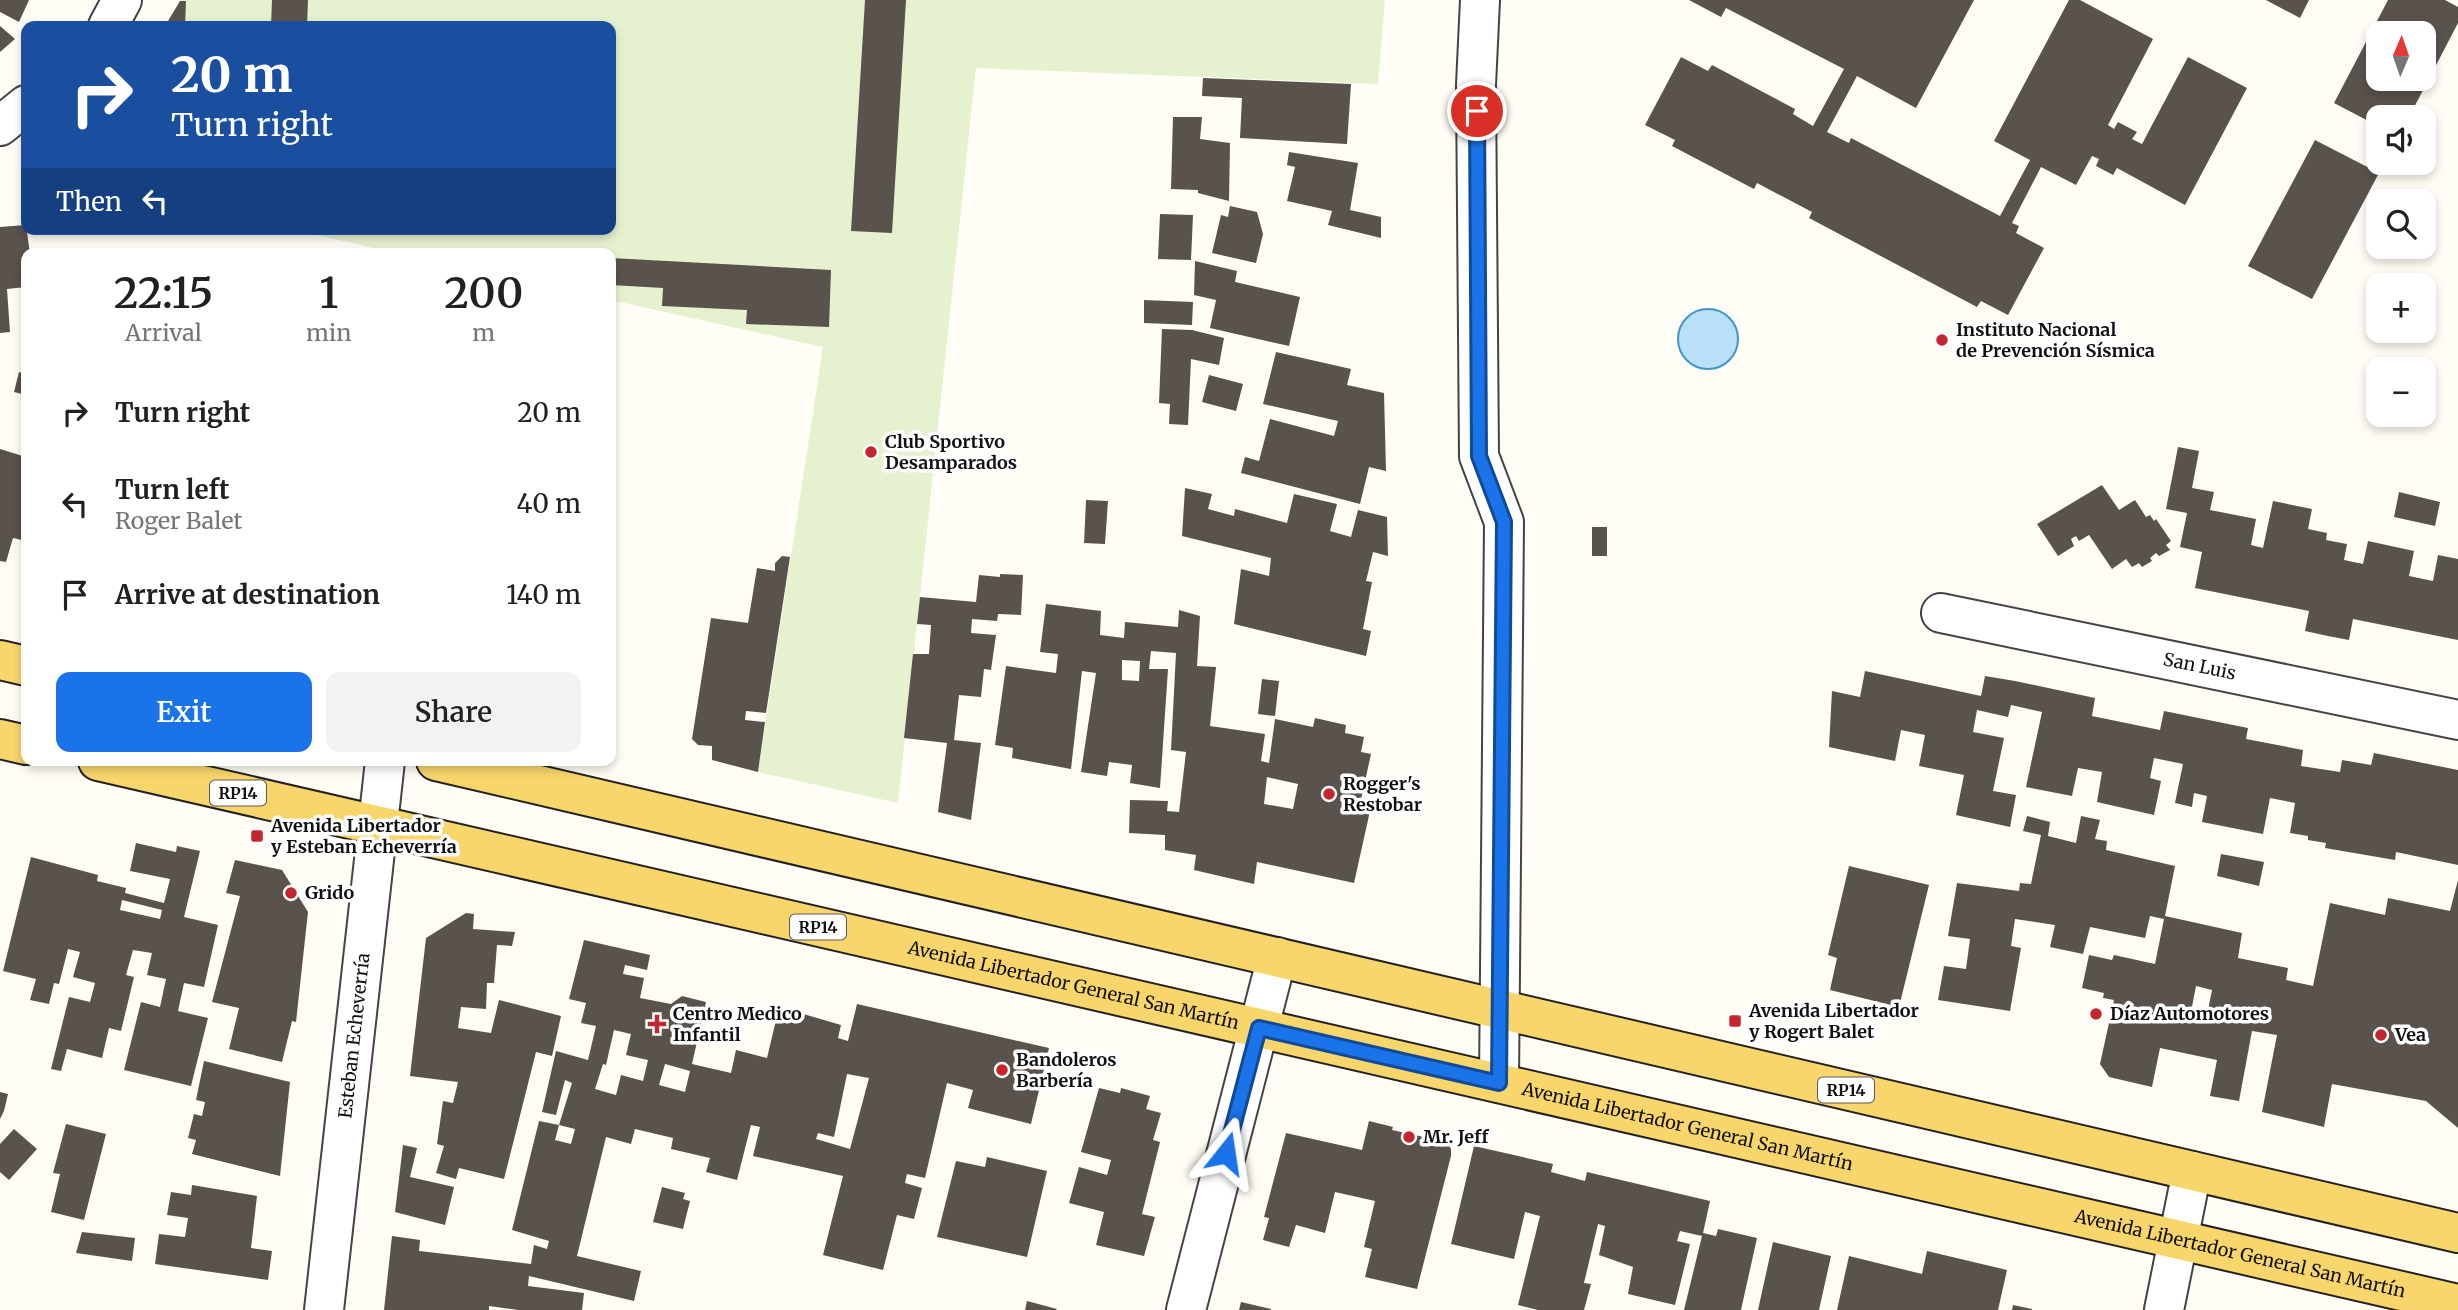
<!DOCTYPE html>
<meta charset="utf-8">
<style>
:root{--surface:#fff;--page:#f2f2f2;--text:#202124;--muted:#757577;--accent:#1a73e8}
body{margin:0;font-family:Merriweather,serif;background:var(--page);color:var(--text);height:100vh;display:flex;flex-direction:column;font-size:26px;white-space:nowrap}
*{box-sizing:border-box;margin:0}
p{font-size:23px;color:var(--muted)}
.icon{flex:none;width:38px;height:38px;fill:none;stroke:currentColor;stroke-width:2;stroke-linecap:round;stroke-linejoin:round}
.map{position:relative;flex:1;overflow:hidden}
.panel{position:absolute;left:21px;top:248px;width:595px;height:518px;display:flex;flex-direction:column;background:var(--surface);border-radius:14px;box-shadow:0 4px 10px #0003}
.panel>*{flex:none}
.guide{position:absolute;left:21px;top:21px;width:595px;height:214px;border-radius:14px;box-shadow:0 4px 10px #0003;background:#1a4fa0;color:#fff;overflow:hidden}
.needle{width:46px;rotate:2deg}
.controls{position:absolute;left:2366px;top:21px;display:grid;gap:14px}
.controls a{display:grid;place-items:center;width:70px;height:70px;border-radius:14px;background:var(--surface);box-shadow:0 4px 10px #0003;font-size:35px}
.pin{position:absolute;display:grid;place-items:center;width:60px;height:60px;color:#fff;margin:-30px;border:4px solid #fff;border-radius:50%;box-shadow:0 2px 7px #0007}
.me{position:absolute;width:77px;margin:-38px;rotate:15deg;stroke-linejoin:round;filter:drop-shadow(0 0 5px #0008)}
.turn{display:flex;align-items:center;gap:24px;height:147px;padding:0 35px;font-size:32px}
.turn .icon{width:91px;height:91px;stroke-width:2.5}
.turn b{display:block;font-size:49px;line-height:60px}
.then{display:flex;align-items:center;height:66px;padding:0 35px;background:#0003;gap:14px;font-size:26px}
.eta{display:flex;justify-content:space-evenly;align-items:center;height:119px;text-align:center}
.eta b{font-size:42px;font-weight:600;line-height:49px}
.cta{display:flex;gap:14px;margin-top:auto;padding:14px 35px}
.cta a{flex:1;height:80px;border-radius:14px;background:var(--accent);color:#fff;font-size:28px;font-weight:600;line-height:80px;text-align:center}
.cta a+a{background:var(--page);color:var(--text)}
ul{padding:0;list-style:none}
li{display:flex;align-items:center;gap:21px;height:91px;padding:0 35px}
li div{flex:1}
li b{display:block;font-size:26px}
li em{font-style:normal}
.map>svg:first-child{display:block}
.pitch{fill:#e6f2cf}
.water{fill:#b9e0f7;stroke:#3f96cf;stroke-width:2}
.building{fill:#5a524d;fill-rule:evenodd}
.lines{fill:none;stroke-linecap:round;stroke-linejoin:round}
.minor-casing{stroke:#444;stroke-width:42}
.primary-casing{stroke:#222;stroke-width:42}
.minor{stroke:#fff;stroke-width:38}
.primary{stroke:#f9d66b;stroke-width:38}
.route-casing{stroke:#114b97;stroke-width:18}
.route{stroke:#1a73e8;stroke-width:12}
.poi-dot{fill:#c4262e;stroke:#fff;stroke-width:2.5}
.labels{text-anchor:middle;stroke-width:7;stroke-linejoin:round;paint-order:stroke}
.shield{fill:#fff;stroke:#585858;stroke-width:2}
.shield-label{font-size:16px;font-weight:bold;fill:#111}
.poi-label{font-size:18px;font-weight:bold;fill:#111;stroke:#fff;text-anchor:start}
.street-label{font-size:18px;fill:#111;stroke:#fff}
</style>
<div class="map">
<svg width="2458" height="1310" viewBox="0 0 2458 1310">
<rect width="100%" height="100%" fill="#fffdf5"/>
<!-- pitch -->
<path class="pitch" d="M181,0H1385L1378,84L976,68L898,803L758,772L823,347L611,300V254H400L291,229H611V26H165Z"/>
<!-- water -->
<path class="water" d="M1678 339a30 30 0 1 1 60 0a30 30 0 1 1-60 0Z"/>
<!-- building -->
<path class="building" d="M0,0H29L19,22L0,12Z
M272,0H308L307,26H271Z
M865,0H906L892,233L851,231Z
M1689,0H1974L1916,108L1857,76L1827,132L1849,143L1851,138L2000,216L2030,160L1994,141L2069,0H2080L2153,39L2108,125L2114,129L2118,122L2137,132L2132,139L2142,144L2188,57L2247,88L2185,205L2117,168L2113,175L2096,166L2099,159L2092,156L2076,185L2041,167L2012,223L2019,226L2016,233L2044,248L2008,315L1981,301L1977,307L1809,218L1812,212L1757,183L1754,189L1672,146L1675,140L1645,125L1681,57L1708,71L1712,65L1795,109L1793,114L1813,126L1844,69L1726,8L1721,17Z
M2266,0H2309L2300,18Z
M2388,0H2445L2458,7V23L2409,117H2378V126L2334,103ZM2378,33H2424V79H2378Z
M180,1H186L185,26H165Z
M0,26L15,39L0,52Z
M1203,78L1351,84L1347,144L1240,138L1242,98L1202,96Z
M1173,117H1202L1200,139L1230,143L1229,201L1198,193V190L1171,189Z
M2315,140L2379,173L2312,299L2248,266Z
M1289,152L1358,163L1350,210L1381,217V238L1328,225L1332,211L1287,201L1295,167L1287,165Z
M1230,206L1257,212L1263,234L1256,263L1212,253L1221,215L1228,217Z
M1160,214L1193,215L1191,260L1158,259Z
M26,225L30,254H26V287L7,289L10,332L0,333V227Z
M611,258L831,270L829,327L746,324L747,310L662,306L663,288L611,285Z
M1195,261L1237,271L1235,282L1300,297L1289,346L1210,328L1216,300L1194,295Z
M1144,300L1193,302L1192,325L1144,323Z
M1162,329L1192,330L1224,338L1219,365L1191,359L1188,425L1169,424L1170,404L1159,403Z
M1276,352L1351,369L1347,385L1384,393L1386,471L1369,467L1360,504L1241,473L1245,457L1259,461L1270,419L1334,436L1338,421L1263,404Z
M19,372L26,374V395L14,392Z
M1209,375L1243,384L1236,411L1202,402Z
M2178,447L2199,451L2192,488L2214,492L2210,510L2256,519L2251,545L2263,548L2273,501L2312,509L2308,529L2327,533L2326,540L2347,544L2344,560L2363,564L2368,541L2414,551L2409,576L2433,581L2438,555L2458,559V640L2353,619L2349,640L2328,636L2305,631L2309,611L2195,588L2202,552L2180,547L2187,513L2166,509Z
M0,449L26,457V541L13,538L6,562L0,561Z
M2102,485L2119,510L2135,500L2146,517L2150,515L2154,521L2156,519L2171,541L2166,545L2170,550L2159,556L2156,553L2150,558L2152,561L2142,567L2139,563L2132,567L2126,559L2112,569L2089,535L2079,541L2076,536L2071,539L2074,546L2058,556L2037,524Z
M1185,488L1212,494L1208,509L1234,516L1235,509L1287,523L1294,494L1337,504L1330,531L1351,537L1358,510L1387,517L1388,556L1373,552L1366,581L1372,582L1363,629L1371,631L1366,656L1234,624L1241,569L1269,576L1271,558L1182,536Z
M2399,492L2440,502L2435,526L2394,517Z
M1086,500L1108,501L1105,544L1084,543Z
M1592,527H1607V556H1592Z
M782,556L790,557L766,713L746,711L745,720L765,722L758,772L712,760V746L698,745L692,739L711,618L748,623L757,568L775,571V563Z
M1000,574L1023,575L1021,615L998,614L997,621L972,619L971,633L996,635L991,670L984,669L981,697L959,695L954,740L981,743L971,820L938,812L947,743L904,738L913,654H929L931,625L917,624L920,597L976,602L979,575L1000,577Z
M1046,604L1101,611L1100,635L1124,638L1125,622L1178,627L1179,610L1200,616L1197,666L1216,667L1210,726L1265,734L1261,761L1269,763L1275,719L1313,727L1315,718L1346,725L1345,733L1364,737L1361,752L1371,754L1359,809L1370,811L1354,883L1257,862L1254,884L1194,870L1196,855L1165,850V835L1129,833L1130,800L1168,801L1167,811L1179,812L1186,752L1171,750L1176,653L1151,651L1149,669H1168L1160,788L1130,783L1132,765L1109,762L1107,776L1081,772L1096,673L1082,671L1071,769L1012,758L1013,748L995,745L1006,666L1056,673L1058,654L1040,652ZM1122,660L1140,661L1139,681L1122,680ZM1267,777L1298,784L1293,809L1264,804Z
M1865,671L1981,696L1985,676L2015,681L2095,698L2092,716L2160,730L2164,711L2248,728L2246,739L2303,750L2301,766L2340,772L2342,760L2371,765L2374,753L2458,770V865L2396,852L2395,860L2325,848L2326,843L2308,840V836L2290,833L2295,803L2270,798L2263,834L2202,822L2207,796L2194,793L2192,807L2175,803L2183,764L2154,758L2150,778L2161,781L2154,815L2097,802L2102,772L2078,768L2072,796L2026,787L2042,712L2011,705L2008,717L1977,710L1973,732L2004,738L1993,791L2016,795L2010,827L1956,815L1964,775L1919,766L1925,735L1901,730L1895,761L1829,747L1832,691L1860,697Z
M1262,679L1279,681L1275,716L1258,714Z
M2027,816L2050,822L2048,836L2076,843L2081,816L2100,820L2095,839L2107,841L2106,850L2175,866L2165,916L2242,933L2238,958L2288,968L2286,980L2313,986L2330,903L2385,915L2388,898L2450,911L2458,880V1128L2426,1101L2332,1084L2324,1127L2262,1112L2277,1035L2252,1031L2239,1101L2210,1096L2217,1060L2160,1048L2152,1087L2109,1077L2100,1064L2114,1000L2103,998L2104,993L2082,988L2089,955L2112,960L2114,955L2155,964L2164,919L2150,916L2145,938L2090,927L2083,954L2050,947L2055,925L2015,919L2011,946L2021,948L2010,1011L1938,1000L1944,966L1966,969L1970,939L1948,936L1957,883L2019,891L2020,883L2031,884L2041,835L2023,831ZM2196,986L2212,990L2207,1015L2191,1012Z
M136,843L176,852L177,846L200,851L184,917L218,925L204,987L184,983L178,1011L208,1018L191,1086L124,1070L141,1002L160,1007L166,979L147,975L152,953L133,950L126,975L134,977L121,1031L109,1028L102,1058L67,1049L61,1071L51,1069L69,997L90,1002L95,983L73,977L80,952L68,949L59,984L54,983L49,1004L30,1000L36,979L3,971L31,857L98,875L97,881L126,888L125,893L164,903L170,879L130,871ZM122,900L162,910L160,919L120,910Z
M2221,854L2264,862L2259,886L2217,876Z
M235,860L282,870L308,912L296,1022L292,1021L282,1062L229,1049L239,1008L212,1002L240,896L226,893Z
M1849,866L1929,885L1899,1007L1830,990L1837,958L1828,955Z
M466,913L474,914L473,929L515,932L512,946L497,945L494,983H487L486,1009L461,1007L458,1028L491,1033L499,1000L561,1016L552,1056L536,1052L504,1179L459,1168L456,1179L436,1173L444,1146L437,1144L443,1101L453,1103L458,1082L410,1076L426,938Z
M584,940L650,955L647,970L625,965L623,974L644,978L640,998L671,1004L682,996L706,1002L692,1064L731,1073L736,1050L767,1058L778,1012L799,1017L800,1013L841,1025L838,1038L848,1041L857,1004L1049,1048L1031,1124L968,1108L973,1090L947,1083L925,1178L907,1174L905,1183L922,1188L914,1219L897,1215L883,1270L823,1255L843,1176L753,1156L760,1127L751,1125L737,1180L706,1172L710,1158L671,1149L673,1138L635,1129L631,1144L606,1137L577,1256L641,1271L634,1301L529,1276L528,1286L584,1293L582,1310H518L489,1306V1310H384L392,1236L420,1240L419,1251L531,1264L534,1245L547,1249L549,1241L512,1230L539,1121L559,1125L555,1140L571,1144L575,1129L559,1125L572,1083L565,1080L556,1115L542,1112L556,1051L588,1060L596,1026L581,1023L586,1003L569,999ZM614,1030L631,1034L626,1055L648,1060L643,1081L621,1075L616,1095L595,1089L603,1064L606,1065ZM665,1064L690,1071L685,1092L659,1085ZM847,1074L869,1078L850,1149L816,1139L818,1133L834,1137Z
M204,1061L290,1082L280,1176L192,1154L196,1140L188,1138L194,1114L202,1116L205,1102L196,1100Z
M1099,1088L1120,1093L1121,1088L1150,1096L1146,1109L1161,1113L1153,1140L1160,1142L1142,1214L1155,1217L1144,1256L1096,1245L1104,1212L1069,1203L1079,1167L1107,1175L1111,1160L1081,1152Z
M0,1092L8,1094L4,1111L0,1119Z
M1369,1121L1393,1127L1392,1130L1447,1142L1451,1149V1156L1417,1289L1365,1277L1372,1249L1364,1247L1375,1201L1335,1192L1325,1233L1296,1225L1289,1247L1263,1240L1269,1218L1264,1217L1286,1133L1362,1150Z
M66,1124L106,1134L84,1220L51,1212L60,1174L53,1173Z
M14,1129L37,1149L9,1180L0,1172V1144Z
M403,1145L417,1148L410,1177L454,1187L445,1225L395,1212Z
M1474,1146L1553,1164L1551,1172L1585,1181L1587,1172L1710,1201L1703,1233L1716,1236L1718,1229L1757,1238L1741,1310H1684L1702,1236L1680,1231L1677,1241L1690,1244L1675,1305L1628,1294L1633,1267L1599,1255L1605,1226L1598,1224L1584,1283L1591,1284L1584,1310H1538L1518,1305L1540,1216L1525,1212L1514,1259L1451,1244Z
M987,1157L1047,1171L1027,1257L937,1237L956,1161L985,1167Z
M192,1185L257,1196L251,1248L272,1251L268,1280L155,1264L159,1234L185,1237L188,1218L167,1215L171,1192L191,1195Z
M662,1187L685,1193L683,1199L690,1201L683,1229L653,1222Z
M82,1232L135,1238L132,1261L76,1253Z
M1773,1242L1831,1256L1819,1310H1758Z
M1927,1251L2007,1270L1998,1310H1837L1849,1256L1922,1274Z
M1027,1301L1057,1309L1056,1310H1025Z
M1241,1302L1271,1309V1310H1239Z
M2013,1305L2032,1309V1310H2012Z"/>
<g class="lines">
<!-- minor casing -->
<g class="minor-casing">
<g id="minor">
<path d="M1480,0L1476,85L1479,456L1504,522L1499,1083"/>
<path d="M108,26L122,0"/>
<path d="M0,126L26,105"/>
<path id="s1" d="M1941,613L2458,720"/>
<path id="s2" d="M324,1310L385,761"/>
<path d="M1186,1310L1277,957"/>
<path d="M2164,1310L2192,1171"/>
</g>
</g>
<!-- primary casing -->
<g class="primary-casing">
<g id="primary">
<path d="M0,660L26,666"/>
<path d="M0,739L26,745"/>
<path id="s3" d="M98,761L2458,1304"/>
<path d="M436,761L2458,1233"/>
</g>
</g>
<!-- minor -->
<use href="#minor" class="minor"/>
<!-- primary -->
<use href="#primary" class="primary"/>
</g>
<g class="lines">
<!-- route casing -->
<g class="route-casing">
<path id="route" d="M1226,1153L1259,1028L1499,1083L1504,522L1479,456L1477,111"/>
</g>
<!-- route -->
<use href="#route" class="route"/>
</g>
<!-- markers -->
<g class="poi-dot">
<circle cx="1942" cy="340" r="7"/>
<circle cx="871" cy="452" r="7"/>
<circle cx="1329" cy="794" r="7"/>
<rect x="250" y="829" width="14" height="14" rx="3.5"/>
<circle cx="291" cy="893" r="7"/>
<circle cx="2096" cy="1014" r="7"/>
<rect x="1728" y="1014" width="14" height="14" rx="3.5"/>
<path d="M653.5 1013.5h7v7h7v7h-7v7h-7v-7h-7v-7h7z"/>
<circle cx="2381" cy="1035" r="7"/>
<circle cx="1002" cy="1070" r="7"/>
<circle cx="1409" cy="1137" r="7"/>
</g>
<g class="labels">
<!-- shield labels -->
<g class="shield">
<rect x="210" y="780.5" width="56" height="25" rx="5"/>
<rect x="790" y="914.5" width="56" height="25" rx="5"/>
<rect x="1818" y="1077.5" width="56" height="25" rx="5"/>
</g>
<g class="shield-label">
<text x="238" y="799">RP14</text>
<text x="818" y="933">RP14</text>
<text x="1846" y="1096">RP14</text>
</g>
<!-- poi labels -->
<g class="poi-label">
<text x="1956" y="336">Instituto Nacional<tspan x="1956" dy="21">de Prevención Sísmica</tspan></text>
<text x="885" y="448">Club Sportivo<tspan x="885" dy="21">Desamparados</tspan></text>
<text x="1343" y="790">Rogger's<tspan x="1343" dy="21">Restobar</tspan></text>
<text x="271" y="832">Avenida Libertador<tspan x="271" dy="21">y Esteban Echeverría</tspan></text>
<text x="305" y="899">Grido</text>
<text x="1749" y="1017">Avenida Libertador<tspan x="1749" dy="21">y Rogert Balet</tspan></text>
<text x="673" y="1020">Centro Medico<tspan x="673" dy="21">Infantil</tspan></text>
<text x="2110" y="1020">Díaz Automotores</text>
<text x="2395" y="1041">Vea</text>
<text x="1016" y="1066">Bandoleros<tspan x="1016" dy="21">Barbería</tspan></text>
<text x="1423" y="1143">Mr. Jeff</text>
</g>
<!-- street labels -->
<g class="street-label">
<text dy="6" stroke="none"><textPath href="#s1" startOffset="264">San Luis</textPath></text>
<text dy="6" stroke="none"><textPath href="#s3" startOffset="1001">Avenida Libertador General San Martín</textPath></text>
<text dy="6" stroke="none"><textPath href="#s2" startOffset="276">Esteban Echeverría</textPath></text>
<text dy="6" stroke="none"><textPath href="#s3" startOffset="1631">Avenida Libertador General San Martín</textPath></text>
<text dy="6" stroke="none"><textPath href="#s3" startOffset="2198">Avenida Libertador General San Martín</textPath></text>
</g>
</g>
</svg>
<div class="controls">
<a><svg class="needle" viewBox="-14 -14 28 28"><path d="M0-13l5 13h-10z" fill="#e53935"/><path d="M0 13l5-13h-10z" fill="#757577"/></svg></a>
<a><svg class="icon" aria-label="sound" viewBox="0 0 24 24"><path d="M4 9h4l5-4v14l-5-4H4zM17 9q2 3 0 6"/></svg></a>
<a><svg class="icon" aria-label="search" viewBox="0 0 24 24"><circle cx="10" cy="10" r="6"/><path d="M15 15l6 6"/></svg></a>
<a>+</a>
<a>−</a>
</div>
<div class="pin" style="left:1477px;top:111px;background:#d93025"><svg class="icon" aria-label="arrive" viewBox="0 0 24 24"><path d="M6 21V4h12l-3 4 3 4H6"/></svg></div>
<svg class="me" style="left:1226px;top:1153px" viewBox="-20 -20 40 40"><path d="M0-17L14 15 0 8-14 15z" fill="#1a73e8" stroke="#fff" stroke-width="4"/></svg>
<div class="guide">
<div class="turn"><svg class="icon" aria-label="right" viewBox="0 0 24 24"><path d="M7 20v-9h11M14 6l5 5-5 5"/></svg><div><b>20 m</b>Turn right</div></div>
<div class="then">Then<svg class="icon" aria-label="left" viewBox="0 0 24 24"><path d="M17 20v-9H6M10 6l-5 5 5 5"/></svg></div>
</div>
<section class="panel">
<div class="eta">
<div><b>22:15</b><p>Arrival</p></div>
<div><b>1</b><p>min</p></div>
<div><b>200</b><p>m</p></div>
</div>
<ul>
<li><svg class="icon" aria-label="right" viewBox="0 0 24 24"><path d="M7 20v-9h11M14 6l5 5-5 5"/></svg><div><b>Turn right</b></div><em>20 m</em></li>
<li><svg class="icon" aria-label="left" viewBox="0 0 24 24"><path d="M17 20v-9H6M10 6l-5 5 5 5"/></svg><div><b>Turn left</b><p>Roger Balet</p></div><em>40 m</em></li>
<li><svg class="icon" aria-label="arrive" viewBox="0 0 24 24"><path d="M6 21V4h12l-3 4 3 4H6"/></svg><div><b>Arrive at destination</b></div><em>140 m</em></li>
</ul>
<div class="cta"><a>Exit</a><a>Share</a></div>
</section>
</div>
